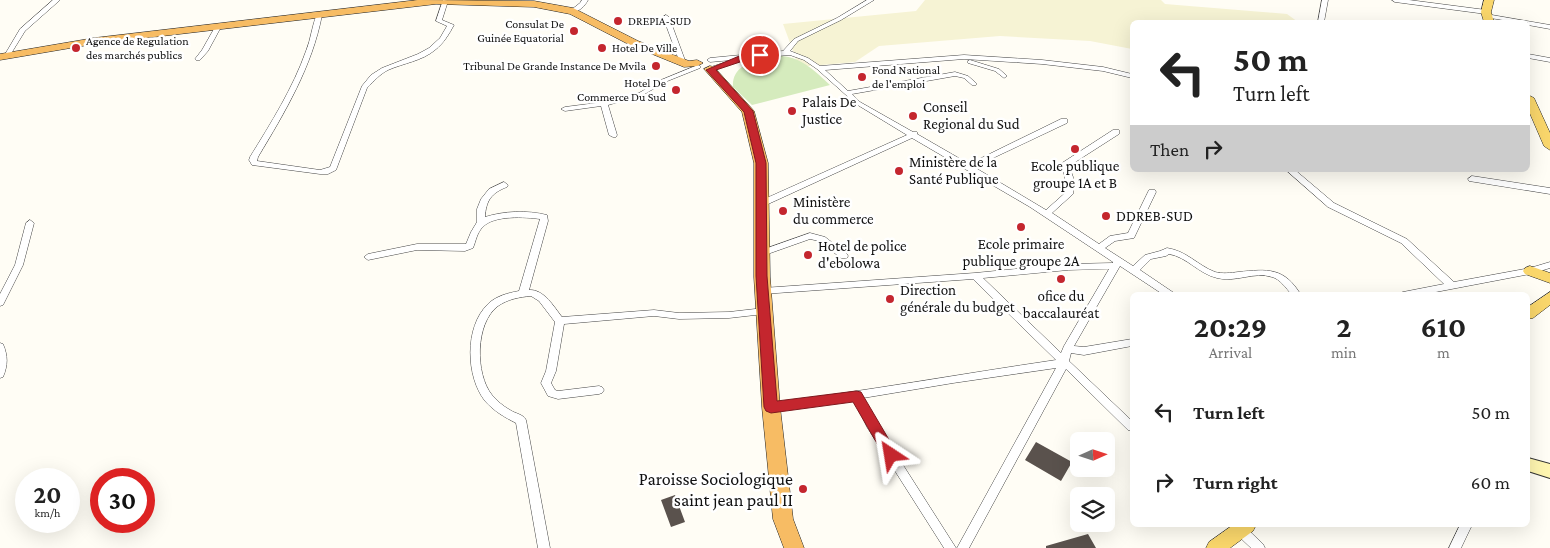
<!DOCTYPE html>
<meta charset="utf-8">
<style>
:root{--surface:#fff;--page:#f2f2f2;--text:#222;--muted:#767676}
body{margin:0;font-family:"Crimson Pro",serif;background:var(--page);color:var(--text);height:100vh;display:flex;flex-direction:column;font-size:19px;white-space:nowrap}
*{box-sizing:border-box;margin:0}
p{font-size:16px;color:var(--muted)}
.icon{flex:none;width:28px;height:28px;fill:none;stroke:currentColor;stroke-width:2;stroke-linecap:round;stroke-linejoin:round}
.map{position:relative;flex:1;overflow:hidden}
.drawer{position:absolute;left:1130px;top:292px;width:400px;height:235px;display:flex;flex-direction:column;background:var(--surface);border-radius:8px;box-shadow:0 5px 20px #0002}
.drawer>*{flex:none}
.guide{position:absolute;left:1130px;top:20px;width:400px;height:152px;border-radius:8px;box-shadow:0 5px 20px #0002;background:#fff;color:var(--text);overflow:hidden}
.needle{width:32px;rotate:87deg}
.tools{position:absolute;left:1070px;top:432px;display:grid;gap:10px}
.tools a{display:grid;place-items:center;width:45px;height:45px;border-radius:8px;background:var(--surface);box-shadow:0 5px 20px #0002;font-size:25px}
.speed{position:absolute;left:15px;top:468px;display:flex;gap:10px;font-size:25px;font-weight:700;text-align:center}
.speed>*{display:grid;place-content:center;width:65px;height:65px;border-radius:50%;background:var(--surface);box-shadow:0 5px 20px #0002;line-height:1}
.speed small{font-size:12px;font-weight:400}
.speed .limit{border:8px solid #d22;background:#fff;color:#111}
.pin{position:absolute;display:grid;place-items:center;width:42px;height:42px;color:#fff;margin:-21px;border:2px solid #fff;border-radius:50%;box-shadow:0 1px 5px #0007}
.me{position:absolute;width:55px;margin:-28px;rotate:327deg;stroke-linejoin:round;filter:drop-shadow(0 0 4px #0008)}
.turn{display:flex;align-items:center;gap:18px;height:105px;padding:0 20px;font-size:22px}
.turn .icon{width:65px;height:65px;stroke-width:2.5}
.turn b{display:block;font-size:35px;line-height:42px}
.then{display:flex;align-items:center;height:48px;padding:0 20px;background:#0003;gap:10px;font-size:19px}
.eta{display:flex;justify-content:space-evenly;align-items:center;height:85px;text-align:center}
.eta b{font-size:30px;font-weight:700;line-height:35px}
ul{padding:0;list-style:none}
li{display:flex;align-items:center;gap:15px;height:70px;padding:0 20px}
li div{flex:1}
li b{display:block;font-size:19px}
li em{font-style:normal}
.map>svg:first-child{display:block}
.farmland{fill:#f6f3d4}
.green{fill:#d5ebbd}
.building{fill:#5a524d}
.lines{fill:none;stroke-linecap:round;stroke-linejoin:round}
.minor-casing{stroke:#444;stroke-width:1}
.secondary-casing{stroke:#333;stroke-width:2}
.primary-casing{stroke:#222;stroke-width:1}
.trunk-casing{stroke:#222;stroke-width:1}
.minor{fill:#fff;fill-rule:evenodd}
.secondary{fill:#fff6b0;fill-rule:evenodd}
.primary{fill:#f9d66b;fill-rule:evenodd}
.trunk{fill:#f7bc64;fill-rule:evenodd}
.route{fill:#c4262e;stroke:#7f191e}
.poi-dot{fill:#c4262e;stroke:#fff;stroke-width:2}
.labels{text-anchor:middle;stroke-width:5;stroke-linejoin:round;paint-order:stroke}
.far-poi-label{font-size:12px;fill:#111;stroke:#fff;text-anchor:start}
.poi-label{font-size:15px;fill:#111;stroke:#fff;text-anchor:start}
.near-poi-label{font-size:18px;fill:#111;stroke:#fff;text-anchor:end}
</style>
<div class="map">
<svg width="1550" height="548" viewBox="0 0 1550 548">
<rect width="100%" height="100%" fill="#fffdf5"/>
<!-- farmland -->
<path class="farmland" d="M925,0H1161L1165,4L1287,14L1298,22H1132V49L1090,41L1000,36L879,46L855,62L799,67L783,24L916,11Z"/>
<!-- green -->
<path class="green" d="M782,56C803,58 816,72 830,85L752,105L733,87C731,62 763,57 782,56Z"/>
<!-- building -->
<path class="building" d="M1036,442L1072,462L1061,481L1025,460Z
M675,495L685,522L671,527L661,500Z
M1088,534L1096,548H1046V546Z"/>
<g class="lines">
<!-- minor casing -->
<g class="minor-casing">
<path id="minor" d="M53,0H60L25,31L9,57H5L4,56L20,29Z
M443,0L448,1L442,20L454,25C449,34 444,43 435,50C422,61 404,63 388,70C380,74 374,81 367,88L336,170L328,174H320L252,165L249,160L250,157C271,123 293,88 306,51C311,39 312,25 317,14L322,15C312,67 285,112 258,157L257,161L320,170L330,167L362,86L371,75L382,68L418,54L429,48L440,38L447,26L436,21Z
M582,0H588C585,6 578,13 571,12V10L580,3Z
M867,0H874L841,20L798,41L790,51L808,58L820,66L964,55L1042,60L1103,67L1132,74V78L1103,71L1042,64L964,59L825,70L848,91L955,72L968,76L976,83V85H972L964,78L955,76L852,94L860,102L913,132H917V134L969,164L1061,119H1067V123L974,167L1046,210L1065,193V177L1061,165L1062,163L1113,130H1119V134L1069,166L1073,177V194L1052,213L1099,244L1110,236L1128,233L1148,192L1149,190H1155L1156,192L1134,238L1115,241L1105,248L1133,266L1145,255L1160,251L1167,248C1187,251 1197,265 1215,272C1222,274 1231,273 1238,272C1268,269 1284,267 1301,295H1292C1286,288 1280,279 1272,277C1255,271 1235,283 1217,278C1199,274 1187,257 1169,254L1166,256L1151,259L1140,270L1174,293L1175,295H1164L1120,266L1074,346L1084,347L1132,339V346L1084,355L1071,353L1069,361L1132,421V431L1128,430L1066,369L969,548H957L1056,368L953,383L863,398L875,421L956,548H944L867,427L854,400L771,411L767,410L766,407L767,404L771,403C866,391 961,374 1056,360L973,279L763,294L759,291L763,288L975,273L1068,264L1113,263V262L1030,207L912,138L766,205H760L759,203L760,201L907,135L856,104L817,69L804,60L790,55L740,59V61L713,70L710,68L711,67L732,60L710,62L707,60L710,58L783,51L794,39L837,18ZM1109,269L1064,346L1061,353L983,278L1068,270Z
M1322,0H1328L1324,22H1318Z
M1392,0H1409L1486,10L1489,12L1486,14L1395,2Z
M1486,14L1550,25V29L1528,25V22H1515L1484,17L1483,16Z
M666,15L669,17L686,63L685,64H681L680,63L663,17Z
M218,25L221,27L208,51L200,60H196L195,59L202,50L215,27Z
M1528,54L1550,58V62L1528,58Z
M970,60L999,69L1007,76L1004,78L995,71L968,63V61Z
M698,65L700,66V68L665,82L643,95L608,105L617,135L616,137H613L609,135L601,106L565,111L561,109L565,107L604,102L639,93L661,80Z
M1286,170H1295L1334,203L1407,239L1454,282L1530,268L1550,262V268L1530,274L1420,295H1399L1400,293L1403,292L1444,284L1401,243L1328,207Z
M1472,176L1550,188V194L1469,181L1468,179Z
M504,182L508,185L507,187C491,193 486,201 485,217C504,211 527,210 547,215L548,221L529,290C544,289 554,307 562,317L654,310L679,313L729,312L764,308L767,309L769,311L767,313L764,314L729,318L679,319L654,316L564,324L556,371L551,383L555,390L558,391L599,386L602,387L604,390L602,393L599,394L558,399L548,396L541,383L546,371L555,322L539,301L531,296C520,297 508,299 498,306C475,323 475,374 492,395C497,401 503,406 510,410C516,414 523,414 526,420L550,548H538L516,423C504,417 494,411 485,401C466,377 464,327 488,304C496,296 508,293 519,291L540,219C526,217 493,215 483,227C477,232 476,241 473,248L465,251L417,250L368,260L364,257L368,254L417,244H466L471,232L477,222V209L481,199L489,189Z
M30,220L34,223L23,265L3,305L0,306V294L15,265L26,223Z
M810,233L825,237L847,254L848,256L847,258H841L819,241L810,239L762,256L758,253L759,251Z
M0,343L3,344C8,356 8,365 3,377L0,378Z
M1229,525H1243L1263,544L1265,548H1251L1231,529Z
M1460,525H1472L1461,548H1449Z"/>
</g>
<!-- secondary casing -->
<g class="secondary-casing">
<path id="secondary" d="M1528,458L1550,464V478L1528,471Z"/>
</g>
<!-- primary casing -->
<g class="primary-casing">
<path id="primary" d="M1484,0H1494L1491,12L1494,22H1484L1481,12Z
M1528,95L1534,98L1550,133V150L1544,146L1528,109Z
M1530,266L1550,273V283L1525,274L1523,271L1525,268Z
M1550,292V305L1533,318L1528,319V307Z
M1233,525H1256L1253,531L1230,548H1206L1209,542Z"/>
</g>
<!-- trunk casing -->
<g class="trunk-casing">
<path id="trunk" d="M418,0L534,1L573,8L638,41L689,61L697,60L703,63L697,66L684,67L630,45L570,14L534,7L436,4L94,44L0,60V54L94,38Z
M710,66L714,67L754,111L768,163L770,277L780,407L793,519L804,548H784L773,519L762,407L754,277V163L742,112L704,69Z"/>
</g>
<!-- minor -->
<use href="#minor" class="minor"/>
<!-- secondary -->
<use href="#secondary" class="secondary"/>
<!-- primary -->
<use href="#primary" class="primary"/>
<!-- trunk -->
<use href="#trunk" class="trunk"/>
</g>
<!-- route -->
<path class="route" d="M760,53L765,55L763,57L749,59L716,70L753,111L766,163L767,276L777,401L856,391L861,392L898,455L896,459L891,461L886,459L853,402L771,413L766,411L764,407L756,276V163L744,112L706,70L744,54Z"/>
<!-- markers -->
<g class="poi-dot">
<circle cx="618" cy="21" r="5"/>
<circle cx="574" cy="31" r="5"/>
<circle cx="76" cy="48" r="5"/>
<circle cx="602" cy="48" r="5"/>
<circle cx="656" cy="66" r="5"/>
<circle cx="862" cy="77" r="5"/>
<circle cx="676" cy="90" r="5"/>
<circle cx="792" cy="111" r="5"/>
<circle cx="913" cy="116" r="5"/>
<circle cx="1075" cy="149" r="5"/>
<circle cx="899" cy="171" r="5"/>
<circle cx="783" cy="211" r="5"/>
<circle cx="1106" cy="216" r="5"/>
<circle cx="1021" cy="227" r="5"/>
<circle cx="808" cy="255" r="5"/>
<circle cx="1061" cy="279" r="5"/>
<circle cx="890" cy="299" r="5"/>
<circle cx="803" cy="489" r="5"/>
</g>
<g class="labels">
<!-- far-poi labels -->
<g class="far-poi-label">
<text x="628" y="25">DREPIA-SUD</text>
<text x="564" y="28" text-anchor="end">Consulat De<tspan x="564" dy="14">Guinée Equatorial</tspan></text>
<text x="86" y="45">Agence de Regulation<tspan x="86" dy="14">des marchés publics</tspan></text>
<text x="612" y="52">Hotel De Ville</text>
<text x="646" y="70" text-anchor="end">Tribunal De Grande Instance De Mvila</text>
<text x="872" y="74">Fond National<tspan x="872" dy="14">de l'emploi</tspan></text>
<text x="666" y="87" text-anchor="end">Hotel De<tspan x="666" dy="14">Commerce Du Sud</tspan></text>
</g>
<!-- poi labels -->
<g class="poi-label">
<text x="802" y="107">Palais De<tspan x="802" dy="17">Justice</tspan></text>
<text x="923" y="112">Conseil<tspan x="923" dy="17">Regional du Sud</tspan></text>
<text x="909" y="167">Ministère de la<tspan x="909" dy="17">Santé Publique</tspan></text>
<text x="1075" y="171" text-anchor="middle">Ecole publique<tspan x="1075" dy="17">groupe 1A et B</tspan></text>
<text x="793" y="207">Ministère<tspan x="793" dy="17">du commerce</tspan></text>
<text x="1116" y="221">DDREB-SUD</text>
<text x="1021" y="249" text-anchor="middle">Ecole primaire<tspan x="1021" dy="17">publique groupe 2A</tspan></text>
<text x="818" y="251">Hotel de police<tspan x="818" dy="17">d'ebolowa</tspan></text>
<text x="900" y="295">Direction<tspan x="900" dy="17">générale du budget</tspan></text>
<text x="1061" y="301" text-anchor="middle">ofice du<tspan x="1061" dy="17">baccalauréat</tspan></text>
</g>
<!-- near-poi labels -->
<g class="near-poi-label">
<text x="793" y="485">Paroisse Sociologique<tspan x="793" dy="21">saint jean paul II</tspan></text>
</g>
</g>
</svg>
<div class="tools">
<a><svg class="needle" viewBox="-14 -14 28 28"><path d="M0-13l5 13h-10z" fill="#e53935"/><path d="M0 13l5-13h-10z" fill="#767676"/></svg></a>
<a><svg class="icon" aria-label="layers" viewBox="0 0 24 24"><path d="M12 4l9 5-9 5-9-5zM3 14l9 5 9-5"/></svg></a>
</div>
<div class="speed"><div>20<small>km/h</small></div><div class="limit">30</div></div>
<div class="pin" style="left:760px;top:55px;background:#d93025"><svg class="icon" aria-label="arrive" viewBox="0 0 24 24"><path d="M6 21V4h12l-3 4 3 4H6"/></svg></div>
<svg class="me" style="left:891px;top:455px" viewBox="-20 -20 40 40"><path d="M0-17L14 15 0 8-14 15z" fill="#c4262e" stroke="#fff" stroke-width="4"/></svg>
<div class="guide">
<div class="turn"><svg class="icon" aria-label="left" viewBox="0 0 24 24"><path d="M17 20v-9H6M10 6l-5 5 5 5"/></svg><div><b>50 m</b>Turn left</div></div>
<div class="then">Then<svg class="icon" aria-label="right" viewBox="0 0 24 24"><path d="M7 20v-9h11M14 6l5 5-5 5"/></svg></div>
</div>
<section class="drawer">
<div class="eta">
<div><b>20:29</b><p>Arrival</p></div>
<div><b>2</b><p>min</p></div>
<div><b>610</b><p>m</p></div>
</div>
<ul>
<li><svg class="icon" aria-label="left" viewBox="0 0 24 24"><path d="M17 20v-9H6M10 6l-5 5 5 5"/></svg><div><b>Turn left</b></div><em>50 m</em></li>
<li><svg class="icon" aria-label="right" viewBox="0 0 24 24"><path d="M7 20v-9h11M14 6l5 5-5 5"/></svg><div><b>Turn right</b></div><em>60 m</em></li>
</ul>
</section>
</div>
